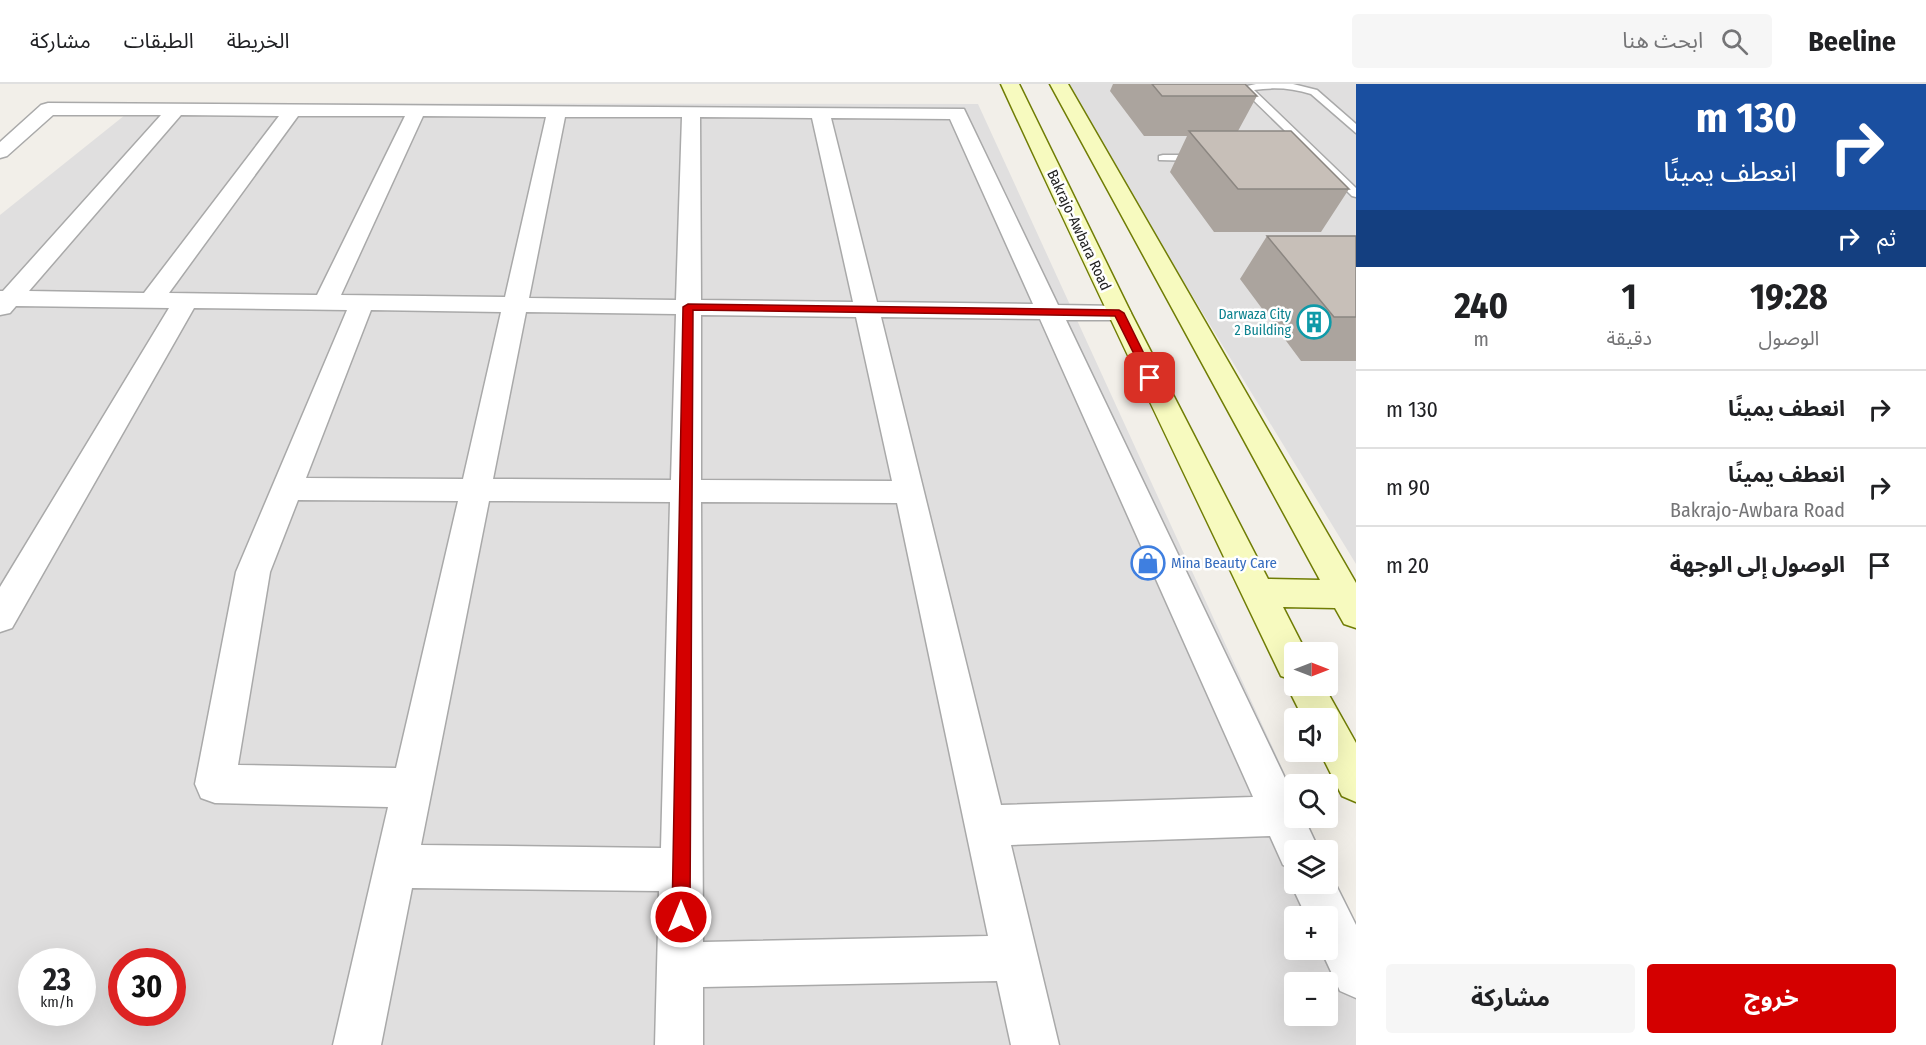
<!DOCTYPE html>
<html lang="ar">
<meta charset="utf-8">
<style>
:root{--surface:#fff;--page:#f6f6f6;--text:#202124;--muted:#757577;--line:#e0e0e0;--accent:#d40000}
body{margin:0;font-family:"Fira Sans Condensed","Noto Sans Arabic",sans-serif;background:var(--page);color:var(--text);direction:rtl;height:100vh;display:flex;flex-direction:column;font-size:22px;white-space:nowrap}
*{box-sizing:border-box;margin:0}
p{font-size:20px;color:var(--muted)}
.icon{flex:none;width:33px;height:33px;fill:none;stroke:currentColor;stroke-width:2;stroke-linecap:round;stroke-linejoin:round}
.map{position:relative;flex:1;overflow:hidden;direction:ltr}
.side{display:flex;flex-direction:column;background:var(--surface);width:570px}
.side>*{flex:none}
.top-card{background:#1a4fa0;color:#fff;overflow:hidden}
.needle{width:39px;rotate:90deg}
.tools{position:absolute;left:1284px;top:558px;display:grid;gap:12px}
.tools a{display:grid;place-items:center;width:54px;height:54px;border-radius:6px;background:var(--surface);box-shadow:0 6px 24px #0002;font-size:30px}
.speed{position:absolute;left:18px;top:864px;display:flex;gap:12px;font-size:30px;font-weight:700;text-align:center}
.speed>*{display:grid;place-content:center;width:78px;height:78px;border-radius:50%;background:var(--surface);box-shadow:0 6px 24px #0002;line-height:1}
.speed small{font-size:15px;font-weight:400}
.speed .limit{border:9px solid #d22;background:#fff;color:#111}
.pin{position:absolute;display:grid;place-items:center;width:51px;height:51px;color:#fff;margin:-26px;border-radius:12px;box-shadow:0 3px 9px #0006}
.me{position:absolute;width:66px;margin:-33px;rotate:0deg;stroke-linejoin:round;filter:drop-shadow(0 0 4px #0008)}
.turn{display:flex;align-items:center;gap:21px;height:126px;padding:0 30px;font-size:27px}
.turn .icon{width:78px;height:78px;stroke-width:2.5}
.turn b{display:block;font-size:42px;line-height:51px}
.then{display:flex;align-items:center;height:57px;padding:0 30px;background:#0003;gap:12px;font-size:22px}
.eta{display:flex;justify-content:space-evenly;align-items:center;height:102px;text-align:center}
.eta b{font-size:36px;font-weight:700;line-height:42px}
.button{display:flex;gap:12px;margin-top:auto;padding:12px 30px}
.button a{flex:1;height:69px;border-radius:6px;background:var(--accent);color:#fff;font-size:24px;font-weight:700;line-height:69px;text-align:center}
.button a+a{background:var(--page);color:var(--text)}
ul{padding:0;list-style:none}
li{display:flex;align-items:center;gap:18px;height:78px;padding:0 30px;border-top:2px solid var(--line)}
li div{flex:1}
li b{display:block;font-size:22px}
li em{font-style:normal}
header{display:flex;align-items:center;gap:36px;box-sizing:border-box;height:84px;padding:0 30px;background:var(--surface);border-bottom:2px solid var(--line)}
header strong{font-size:28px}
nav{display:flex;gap:33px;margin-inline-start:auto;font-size:21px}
.search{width:420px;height:54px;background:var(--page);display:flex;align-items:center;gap:15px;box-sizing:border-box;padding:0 21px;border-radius:6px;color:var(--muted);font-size:22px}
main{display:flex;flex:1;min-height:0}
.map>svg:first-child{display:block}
.residential{fill:#e0dfdf;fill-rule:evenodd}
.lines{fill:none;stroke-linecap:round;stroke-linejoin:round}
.lane-casing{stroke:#a9a9a9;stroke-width:3}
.street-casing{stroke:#a9a9a9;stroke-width:3}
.secondary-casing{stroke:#707d05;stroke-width:3}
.lane{fill:#fff;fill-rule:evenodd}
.street{fill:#fff;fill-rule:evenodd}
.secondary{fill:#f7fabf;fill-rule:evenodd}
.wall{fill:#aba49e}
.building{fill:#c7bfb8;stroke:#8b8681;stroke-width:1.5}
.route{fill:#d40000;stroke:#8a0000;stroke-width:1.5}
.labels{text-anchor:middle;stroke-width:5;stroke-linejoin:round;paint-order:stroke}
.far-culture-label{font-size:14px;fill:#0d838f;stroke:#fff;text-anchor:end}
.street-label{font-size:15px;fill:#222;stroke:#fff}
.shop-label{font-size:15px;fill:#366cbe;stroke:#fff;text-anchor:start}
</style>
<header>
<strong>Beeline</strong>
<div class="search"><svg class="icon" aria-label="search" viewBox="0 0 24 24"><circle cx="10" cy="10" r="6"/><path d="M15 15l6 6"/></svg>ابحث هنا</div>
<nav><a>الخريطة</a><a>الطبقات</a><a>مشاركة</a></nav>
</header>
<main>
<section class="side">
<div class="top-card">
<div class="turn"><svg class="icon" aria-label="right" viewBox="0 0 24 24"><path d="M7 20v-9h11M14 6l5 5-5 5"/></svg><div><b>130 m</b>انعطف يمينًا</div></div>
<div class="then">ثم<svg class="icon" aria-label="right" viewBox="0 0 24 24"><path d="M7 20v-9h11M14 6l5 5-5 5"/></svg></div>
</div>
<div class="eta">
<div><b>19:28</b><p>الوصول</p></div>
<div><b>1</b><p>دقيقة</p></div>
<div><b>240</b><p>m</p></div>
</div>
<ul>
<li><svg class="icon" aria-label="right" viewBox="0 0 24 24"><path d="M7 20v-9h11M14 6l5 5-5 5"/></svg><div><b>انعطف يمينًا</b></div><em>130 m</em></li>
<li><svg class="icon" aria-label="right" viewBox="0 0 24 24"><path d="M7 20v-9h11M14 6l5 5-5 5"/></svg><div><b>انعطف يمينًا</b><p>Bakrajo-Awbara Road</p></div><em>90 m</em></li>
<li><svg class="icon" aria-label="arrive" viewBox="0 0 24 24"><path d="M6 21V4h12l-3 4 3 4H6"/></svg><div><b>الوصول إلى الوجهة</b></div><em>20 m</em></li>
</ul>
<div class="button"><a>خروج</a><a>مشاركة</a></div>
</section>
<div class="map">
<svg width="1356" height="961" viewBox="0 0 1356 961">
<rect width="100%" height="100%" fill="#f2efe9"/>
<!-- residential -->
<path class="residential" d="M1063,0H1356V480Z
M140,19L978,20L1294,710V734H1305L1320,766H1294V800H1328V782L1356,844V961H0V131ZM1294,832H1328V866H1294ZM32,878H82V928H32ZM122,878H172V928H122ZM1294,898H1328V932H1294Z"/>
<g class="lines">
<!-- lane casing -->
<g class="lane-casing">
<path id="lane" d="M1256,0H1293L1317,6L1356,40V49L1311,10C1292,4 1273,3 1254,6L1356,104V113L1352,112L1246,9L1247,2Z
M1163,71H1199L1204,74L1199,77L1159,76V72Z"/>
</g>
<!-- street casing -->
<g class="street-casing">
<path id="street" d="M48,19L964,25L1058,221L1119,222L1128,224L1131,229L1128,234L1119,236H1066L1294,713V734H1304L1319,766H1294V786L1283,781L1270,752L1011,761L1059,961H1011L997,897L703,903V961H655L659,807L412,804L381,961H333L388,723L215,719L201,714L195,700L236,488L347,226L194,224L12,544L0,548V503L169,224L16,222L10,229L0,231V207H3L161,31H53L7,72L0,74V58L41,21ZM181,31L279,32L144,209L29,207ZM298,32H405L317,211L169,209ZM423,32L546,33L505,213L341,211ZM565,33H682L676,216L529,214ZM700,33L812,34L853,218L701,216ZM831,34L950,35L1033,220L877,218ZM371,226L501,228L463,395L306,394ZM526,228L676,230L671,396L493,395ZM701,231L856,233L892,397L701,396ZM881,233L1040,235L1253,713L1001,721ZM298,416L458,417L396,684L238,681L270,488ZM489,417L670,418L661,764L421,761ZM701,418L897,419L988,852L703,858Z
M1328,785L1356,841V914L1340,907L1321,866H1328V832H1306L1291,800L1294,793V800H1328Z"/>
</g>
<!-- secondary casing -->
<g class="secondary-casing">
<path id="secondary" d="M1001,0H1019L1131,229L1268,495L1320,496L1050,0H1068L1356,499V544L1344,540L1335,524L1283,523L1306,568H1294V602H1324L1356,659V718L1342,712L1320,668H1328V634H1303L1287,602L1290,595L1281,592C1187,396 1092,198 1001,0Z"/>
</g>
<!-- lane -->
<use href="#lane" class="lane"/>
<!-- street -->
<use href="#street" class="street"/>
<!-- secondary -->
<use href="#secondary" class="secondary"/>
</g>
<!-- wall -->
<path class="wall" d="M1113,0H1245L1257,12L1238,47L1349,105L1321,148H1214L1170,88L1187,52H1144L1110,7Z
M1267,152H1356V277H1301L1240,195Z"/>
<!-- building -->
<path class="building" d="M1152,0H1245L1257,12H1162Z
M1189,47H1291L1349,105H1238Z
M1267,152H1356V233H1334Z"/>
<!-- route -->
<path class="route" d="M688,220L1119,226L1124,229L1156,294L1154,296H1147L1115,232L693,226L690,833L687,840L681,843L674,840L672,833L683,223Z"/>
<!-- icons -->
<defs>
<g id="building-ring" transform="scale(1.725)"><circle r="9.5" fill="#fff" stroke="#0f9aa8" stroke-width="1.5"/><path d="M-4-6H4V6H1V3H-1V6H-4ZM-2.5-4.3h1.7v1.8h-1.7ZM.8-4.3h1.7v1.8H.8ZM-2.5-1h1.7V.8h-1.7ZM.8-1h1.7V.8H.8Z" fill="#0f9aa8"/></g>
<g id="shop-ring" transform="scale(1.725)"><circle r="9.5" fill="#fff" stroke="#3f7fe0" stroke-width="1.5"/><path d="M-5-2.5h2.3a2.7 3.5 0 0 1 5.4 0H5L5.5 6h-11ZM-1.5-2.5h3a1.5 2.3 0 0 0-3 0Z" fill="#3f7fe0"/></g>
</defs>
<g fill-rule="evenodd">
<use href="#building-ring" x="1314" y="238"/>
<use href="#shop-ring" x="1148" y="479"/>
</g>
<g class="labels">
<!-- far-culture labels -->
<g class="far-culture-label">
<text x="1291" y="235">Darwaza City<tspan x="1291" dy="16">2 Building</tspan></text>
</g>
<!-- street labels -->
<g class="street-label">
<text transform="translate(1079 146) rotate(65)" y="5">Bakrajo-Awbara Road</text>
</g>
<!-- shop labels -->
<g class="shop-label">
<text x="1171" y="484">Mina Beauty Care</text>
</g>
</g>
</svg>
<div class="tools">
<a><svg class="needle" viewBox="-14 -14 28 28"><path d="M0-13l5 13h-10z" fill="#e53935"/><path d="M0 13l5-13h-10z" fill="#757577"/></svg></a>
<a><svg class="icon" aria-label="sound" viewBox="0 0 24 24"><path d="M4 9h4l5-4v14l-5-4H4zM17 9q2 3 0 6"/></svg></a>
<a><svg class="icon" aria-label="search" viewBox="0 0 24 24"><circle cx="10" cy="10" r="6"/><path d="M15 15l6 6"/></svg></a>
<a><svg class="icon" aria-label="layers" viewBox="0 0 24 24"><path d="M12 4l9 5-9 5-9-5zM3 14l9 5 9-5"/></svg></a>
<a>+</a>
<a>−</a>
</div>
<div class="speed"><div>23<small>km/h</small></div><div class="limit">30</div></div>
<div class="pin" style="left:1150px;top:294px;background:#d93025"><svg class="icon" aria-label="arrive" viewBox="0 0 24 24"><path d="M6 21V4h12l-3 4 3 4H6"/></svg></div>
<svg class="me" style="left:681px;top:833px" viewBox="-20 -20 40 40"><circle r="17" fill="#d40000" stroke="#fff" stroke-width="3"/><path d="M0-11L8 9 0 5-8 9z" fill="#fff"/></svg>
</div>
</main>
